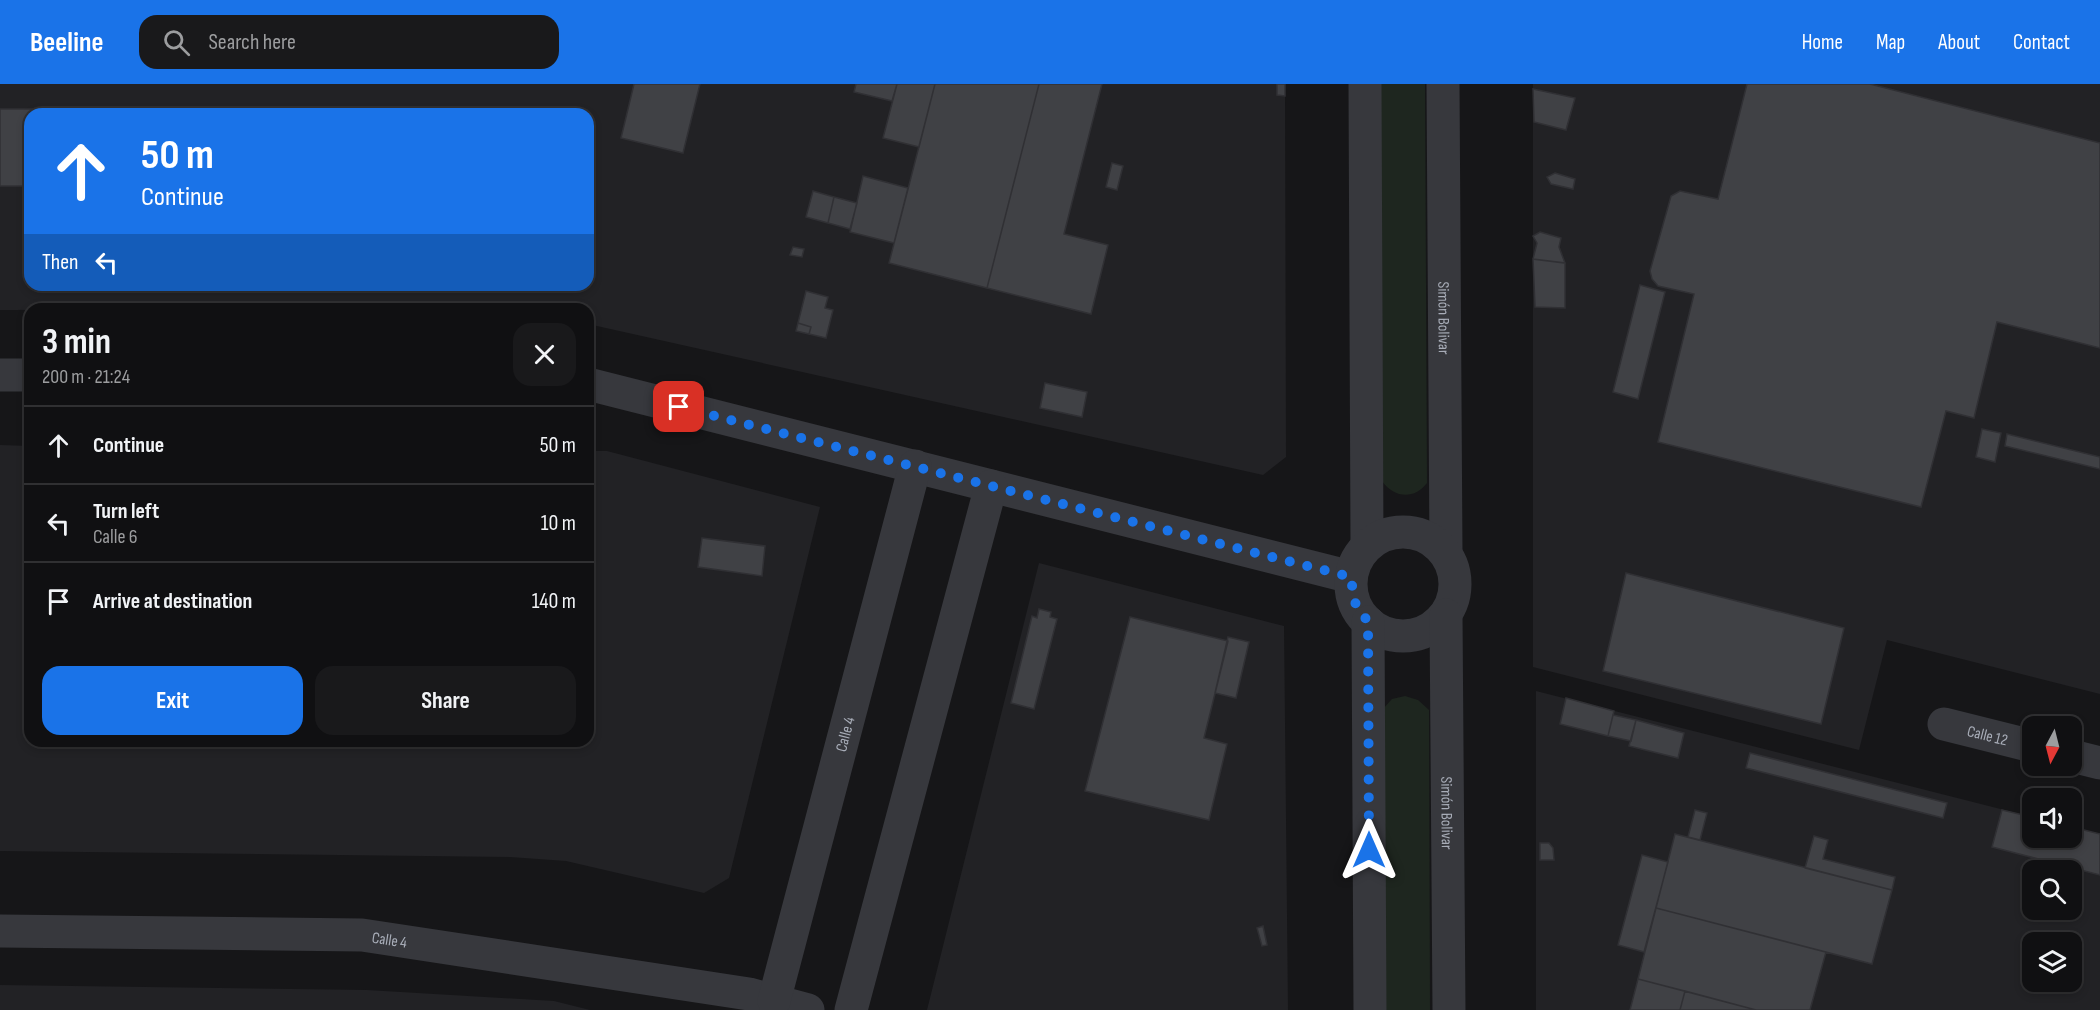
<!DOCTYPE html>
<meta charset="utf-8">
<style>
:root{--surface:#101012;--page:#19191b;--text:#f1f3f6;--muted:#9c9d9f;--line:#303032;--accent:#1a73e8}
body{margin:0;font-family:"Sofia Sans Condensed",sans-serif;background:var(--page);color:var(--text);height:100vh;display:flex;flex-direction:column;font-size:22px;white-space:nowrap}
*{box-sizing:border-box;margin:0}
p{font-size:20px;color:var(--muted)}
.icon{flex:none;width:33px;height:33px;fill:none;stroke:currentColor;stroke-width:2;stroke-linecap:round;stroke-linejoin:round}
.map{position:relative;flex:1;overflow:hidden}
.side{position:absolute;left:24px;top:219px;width:570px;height:444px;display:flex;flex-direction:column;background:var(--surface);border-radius:18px;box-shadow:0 3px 9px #0003,0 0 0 2px var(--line)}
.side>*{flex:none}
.hud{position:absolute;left:24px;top:24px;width:570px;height:183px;border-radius:18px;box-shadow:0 3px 9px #0003,0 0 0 2px var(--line);background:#1a73e8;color:#fff;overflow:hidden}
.needle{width:39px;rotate:187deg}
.controls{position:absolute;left:2022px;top:632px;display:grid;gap:12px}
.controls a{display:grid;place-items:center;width:60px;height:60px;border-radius:12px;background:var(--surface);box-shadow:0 3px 9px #0003,0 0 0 2px var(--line);font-size:30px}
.pin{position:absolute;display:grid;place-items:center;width:51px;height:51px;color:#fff;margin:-26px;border-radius:12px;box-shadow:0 3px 9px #0006}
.me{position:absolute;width:66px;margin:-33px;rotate:0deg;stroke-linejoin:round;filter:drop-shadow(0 0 4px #0008)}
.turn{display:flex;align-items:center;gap:21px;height:126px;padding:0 18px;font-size:27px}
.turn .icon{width:78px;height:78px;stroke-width:2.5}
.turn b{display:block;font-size:42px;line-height:51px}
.then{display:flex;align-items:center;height:57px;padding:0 18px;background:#0003;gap:12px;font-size:22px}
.round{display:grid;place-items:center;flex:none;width:63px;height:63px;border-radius:18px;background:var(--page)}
.head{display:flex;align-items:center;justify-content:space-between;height:102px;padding:0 18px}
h1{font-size:36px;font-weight:700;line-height:45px}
.cta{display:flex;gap:12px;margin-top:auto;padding:12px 18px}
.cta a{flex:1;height:69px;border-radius:18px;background:var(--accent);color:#fff;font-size:24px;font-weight:700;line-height:69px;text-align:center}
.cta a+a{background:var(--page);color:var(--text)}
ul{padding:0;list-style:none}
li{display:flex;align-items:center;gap:18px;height:78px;padding:0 18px;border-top:2px solid var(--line)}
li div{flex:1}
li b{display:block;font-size:22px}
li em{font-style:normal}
header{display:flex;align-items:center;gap:36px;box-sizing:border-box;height:84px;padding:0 30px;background:var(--accent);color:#fff}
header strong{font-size:28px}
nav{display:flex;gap:33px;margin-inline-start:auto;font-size:21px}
.search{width:420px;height:54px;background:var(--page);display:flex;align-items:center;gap:15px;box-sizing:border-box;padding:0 21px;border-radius:18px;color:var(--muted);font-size:22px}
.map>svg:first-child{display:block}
.built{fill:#222225;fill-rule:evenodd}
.green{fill:#1e261f}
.building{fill:#404145;stroke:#303034;stroke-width:1.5}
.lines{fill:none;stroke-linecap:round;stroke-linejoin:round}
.minor{stroke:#37383d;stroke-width:33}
.route{stroke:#1a73e8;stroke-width:10;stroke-dasharray:0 18}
.labels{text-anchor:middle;stroke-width:4.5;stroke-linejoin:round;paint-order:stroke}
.street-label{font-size:16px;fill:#a8adb8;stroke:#111113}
</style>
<header>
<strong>Beeline</strong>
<div class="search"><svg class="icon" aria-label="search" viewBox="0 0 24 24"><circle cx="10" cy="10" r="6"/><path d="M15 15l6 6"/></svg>Search here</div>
<nav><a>Home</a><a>Map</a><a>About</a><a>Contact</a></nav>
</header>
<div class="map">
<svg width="2100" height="926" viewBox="0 0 2100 926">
<rect width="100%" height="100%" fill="#161618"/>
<!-- built -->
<path class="built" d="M0,0H1285L1286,373L1263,391L588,240V225L0,226ZM30,30H588V201H30Z
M1533,0H2100V610L1887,556L1859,666L1533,583Z
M0,361L30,362V657H588V367H607L820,423L729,794L704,809L566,777L510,773L0,767Z
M1039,479L1284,542L1288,926H927Z
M1536,607L2032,733V753H2072V743L2100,750V926H1536ZM2032,786H2072V825H2032ZM2032,858H2072V897H2032Z
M0,901L367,906L554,917L590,926H0Z"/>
<!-- green -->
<path class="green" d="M1379,0H1425L1427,399C1414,416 1394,414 1382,397Z
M1405,612L1418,616L1429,626L1430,926H1383V625L1392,615Z"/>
<!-- building -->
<path class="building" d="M634,0H700L683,69L621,54Z
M856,0H897L892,17L854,8Z
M897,0H935L919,63L883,54Z
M935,0H1039L987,204L889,179Z
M1039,0H1102L1064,150L1108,161L1091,230L987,204Z
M1277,0H1285V12L1277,11Z
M1747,0H1870L2100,59V264L1997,238L1974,334L1946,327L1921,423L1658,358L1694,210L1658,202L1652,195L1650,187L1671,112L1680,107L1718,115Z
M1533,5L1575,14L1566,46L1534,38Z
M0,25H166V30H30V102H0Z
M166,25H288V30H166Z
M1112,79L1123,82L1117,106L1106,103Z
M1555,89L1575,95L1573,105L1551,100L1547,93Z
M863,92L908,104L894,159L850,148Z
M813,107L834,113L828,139L806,133Z
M834,113L857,119L850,145L828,139Z
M1540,148L1561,154L1559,163L1565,179L1533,175L1537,159L1533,152Z
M793,163L804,165L802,173L790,171Z
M1533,175L1565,179V224L1535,223Z
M1640,201L1665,208L1638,315L1613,308Z
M806,207L828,213L825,224L833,226L826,254L809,250L811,243L798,239Z
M798,239L811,243L809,250L796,247Z
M1045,299L1087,308L1082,333L1040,324Z
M1982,345L2001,349L1995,378L1976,373Z
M2007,350L2100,373V385L2005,362Z
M27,394H30V418L25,417Z
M702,454L765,462L762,492L698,483Z
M1626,489L1844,544L1821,640L1603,587Z
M1039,525L1051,528L1050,533L1057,535L1034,625L1011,619L1032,532L1037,534Z
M1130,533L1228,557L1204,654L1227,660L1209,736L1085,707Z
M1228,553L1249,558L1236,614L1215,609Z
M1566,614L1614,627L1608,652L1560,640Z
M1613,631L1636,636L1631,657L1608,652Z
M1636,636L1684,649L1678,674L1629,662Z
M1750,669L1947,719L1943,734L1746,684Z
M1695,726L1707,729L1700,756L1688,753Z
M2002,726L2032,733V753H2072V743L2100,750V791L1992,763Z
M1675,750L1892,806L1872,880L1656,824Z
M1814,752L1828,756L1823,775L1895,793L1892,806L1805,784Z
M1540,759H1549L1553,764L1554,776H1540Z
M1642,771L1668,778L1644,868L1618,861Z
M1656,824L1826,868L1810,926H1756L1638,895Z
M1263,842L1267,861L1262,862L1257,844Z
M1638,895L1685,907L1680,926H1630Z
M1685,907L1756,926H1680Z"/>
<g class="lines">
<!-- minor -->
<g class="minor">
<path d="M1365,0L1367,462"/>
<path id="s1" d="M1443,0L1446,469"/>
<path d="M0,291H30"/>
<path d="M588,300L1351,493"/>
<circle cx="1403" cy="500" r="52"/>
<path id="s2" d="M1446,531L1449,926"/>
<path d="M1368,538L1370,926"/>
<path id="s3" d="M1944,640L2032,662"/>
<path d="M2072,672L2100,679"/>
<path id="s4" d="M0,847L362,851L749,910L808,926"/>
<path id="s5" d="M774,917L915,382"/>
<path d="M851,926L991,402"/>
</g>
</g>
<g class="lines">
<!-- route -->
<path class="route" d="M679,323L1351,493L1354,517L1368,538L1369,766"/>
</g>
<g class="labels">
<!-- street labels -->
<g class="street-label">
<text dy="6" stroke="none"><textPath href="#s1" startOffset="234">Simón Bolivar</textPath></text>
<text dy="6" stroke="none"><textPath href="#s5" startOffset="276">Calle 4</textPath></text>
<text dy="6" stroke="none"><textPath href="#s3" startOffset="45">Calle 12</textPath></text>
<text dy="6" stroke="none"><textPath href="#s2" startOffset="198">Simón Bolivar</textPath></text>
<text dy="6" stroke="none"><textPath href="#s4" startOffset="390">Calle 4</textPath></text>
</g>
</g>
</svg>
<div class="controls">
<a><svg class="needle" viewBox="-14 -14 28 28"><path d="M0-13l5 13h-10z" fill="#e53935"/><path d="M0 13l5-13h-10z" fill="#9c9d9f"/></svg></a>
<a><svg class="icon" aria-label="sound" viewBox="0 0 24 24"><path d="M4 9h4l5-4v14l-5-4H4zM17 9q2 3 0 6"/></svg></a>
<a><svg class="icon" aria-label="search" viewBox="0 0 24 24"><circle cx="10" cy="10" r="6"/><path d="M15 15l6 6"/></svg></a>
<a><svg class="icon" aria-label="layers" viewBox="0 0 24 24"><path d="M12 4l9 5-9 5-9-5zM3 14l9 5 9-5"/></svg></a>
</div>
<div class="pin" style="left:679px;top:323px;background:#d93025"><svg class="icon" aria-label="arrive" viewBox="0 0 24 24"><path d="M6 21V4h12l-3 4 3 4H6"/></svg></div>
<svg class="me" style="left:1369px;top:766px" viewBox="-20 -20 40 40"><path d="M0-17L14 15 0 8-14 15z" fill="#1a73e8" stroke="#fff" stroke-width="4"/></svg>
<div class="hud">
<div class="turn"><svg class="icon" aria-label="ahead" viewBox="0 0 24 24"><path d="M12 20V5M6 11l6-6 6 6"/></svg><div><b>50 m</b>Continue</div></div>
<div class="then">Then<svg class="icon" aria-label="left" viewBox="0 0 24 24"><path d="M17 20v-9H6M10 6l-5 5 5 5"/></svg></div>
</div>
<section class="side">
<div class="head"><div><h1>3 min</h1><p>200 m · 21:24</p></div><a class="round"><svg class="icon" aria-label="close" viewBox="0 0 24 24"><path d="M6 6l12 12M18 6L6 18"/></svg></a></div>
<ul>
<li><svg class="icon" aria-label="ahead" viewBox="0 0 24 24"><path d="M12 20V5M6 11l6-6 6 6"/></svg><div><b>Continue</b></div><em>50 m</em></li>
<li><svg class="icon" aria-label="left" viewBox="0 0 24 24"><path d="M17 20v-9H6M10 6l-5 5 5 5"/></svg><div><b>Turn left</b><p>Calle 6</p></div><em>10 m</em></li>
<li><svg class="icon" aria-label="arrive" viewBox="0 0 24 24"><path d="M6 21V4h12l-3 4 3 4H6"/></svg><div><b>Arrive at destination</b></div><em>140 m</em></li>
</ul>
<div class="cta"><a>Exit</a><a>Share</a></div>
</section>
</div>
